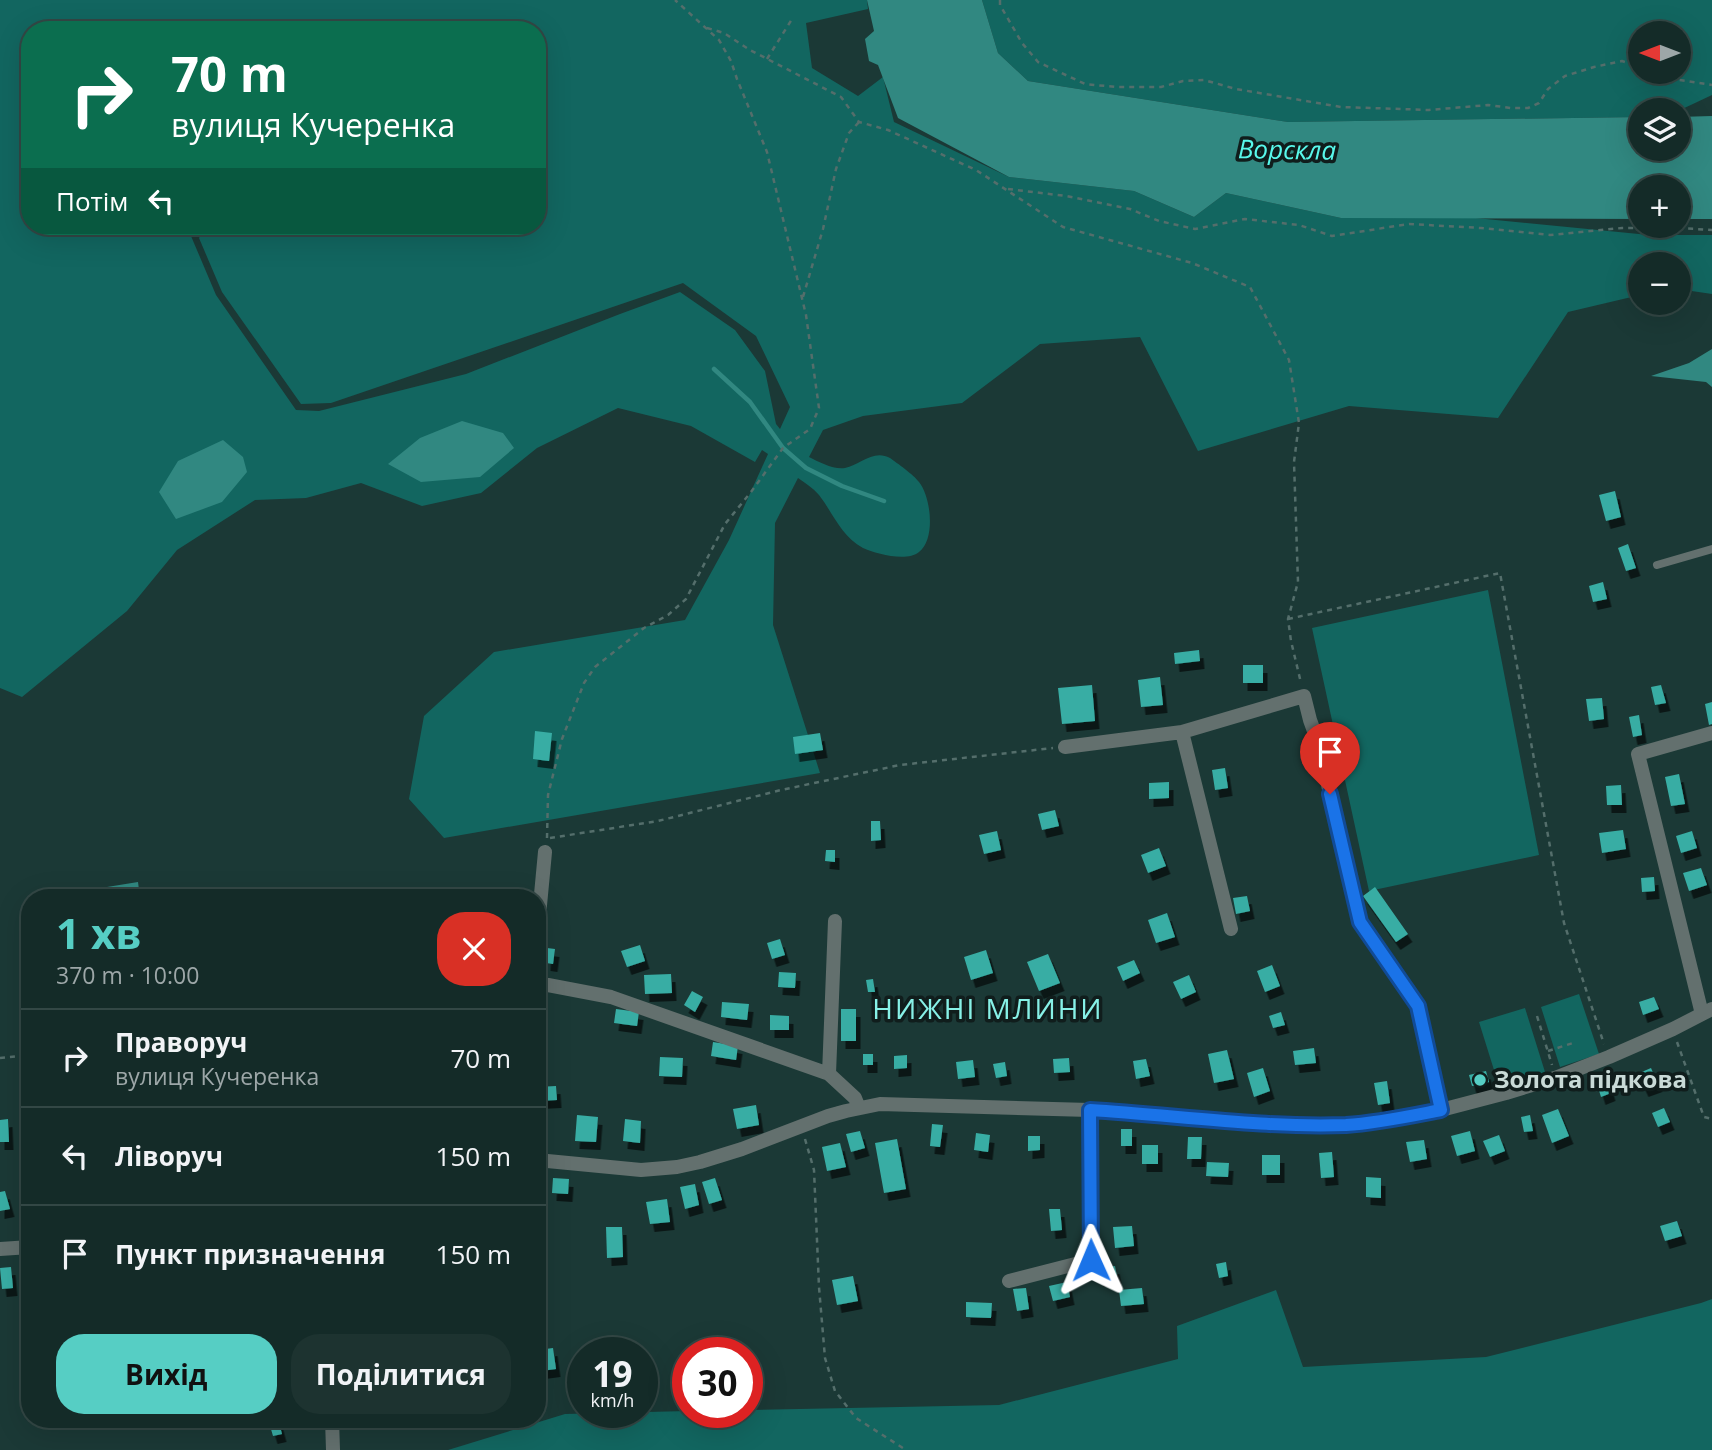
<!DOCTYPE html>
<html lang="uk">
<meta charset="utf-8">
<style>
:root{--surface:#142b28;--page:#1d3330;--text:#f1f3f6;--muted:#9da7a8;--line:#334745;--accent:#56cec4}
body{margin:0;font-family:"Open Sans",sans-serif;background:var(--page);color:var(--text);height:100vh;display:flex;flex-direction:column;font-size:26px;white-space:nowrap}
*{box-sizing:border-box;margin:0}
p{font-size:23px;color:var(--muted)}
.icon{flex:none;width:38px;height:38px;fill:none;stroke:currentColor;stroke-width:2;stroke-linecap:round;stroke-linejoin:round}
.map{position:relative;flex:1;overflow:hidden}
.drawer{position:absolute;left:21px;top:889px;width:525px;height:539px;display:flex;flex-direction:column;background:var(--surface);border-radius:28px;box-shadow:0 7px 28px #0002,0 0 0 2px var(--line)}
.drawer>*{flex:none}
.top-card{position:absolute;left:21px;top:21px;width:525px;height:214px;border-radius:28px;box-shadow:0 7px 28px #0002,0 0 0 2px var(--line);background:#0b6e4f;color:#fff;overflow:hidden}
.needle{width:46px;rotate:270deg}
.controls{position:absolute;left:1628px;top:21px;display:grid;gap:14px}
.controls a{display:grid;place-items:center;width:63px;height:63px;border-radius:50%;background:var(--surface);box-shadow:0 7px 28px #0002,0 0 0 2px var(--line);font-size:35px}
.speed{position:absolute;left:567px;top:1337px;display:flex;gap:14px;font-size:35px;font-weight:700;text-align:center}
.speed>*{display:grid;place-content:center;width:91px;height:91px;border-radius:50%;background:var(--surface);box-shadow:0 7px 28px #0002,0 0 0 2px var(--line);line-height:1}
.speed small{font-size:18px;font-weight:400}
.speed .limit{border:10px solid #d22;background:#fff;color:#111}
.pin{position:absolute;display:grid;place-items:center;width:60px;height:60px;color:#fff;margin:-72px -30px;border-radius:50% 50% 50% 0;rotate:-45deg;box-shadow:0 0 7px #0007}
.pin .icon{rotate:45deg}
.me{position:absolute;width:77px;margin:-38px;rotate:359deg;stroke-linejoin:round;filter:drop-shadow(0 0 5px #0008)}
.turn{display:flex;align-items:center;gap:24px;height:147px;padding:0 35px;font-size:32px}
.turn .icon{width:91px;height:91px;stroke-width:2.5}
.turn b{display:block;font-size:49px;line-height:60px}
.then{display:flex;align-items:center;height:66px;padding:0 35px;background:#0003;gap:14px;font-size:26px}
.round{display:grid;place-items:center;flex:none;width:74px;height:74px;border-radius:28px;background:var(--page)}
.head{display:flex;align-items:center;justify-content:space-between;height:119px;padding:0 35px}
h1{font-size:42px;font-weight:700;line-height:52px;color:var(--accent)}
.primary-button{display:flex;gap:14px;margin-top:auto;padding:14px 35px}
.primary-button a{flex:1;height:80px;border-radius:28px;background:var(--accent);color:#111;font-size:28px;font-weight:700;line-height:80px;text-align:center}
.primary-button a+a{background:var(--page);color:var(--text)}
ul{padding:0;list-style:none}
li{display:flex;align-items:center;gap:21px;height:98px;padding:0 35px;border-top:2px solid var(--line)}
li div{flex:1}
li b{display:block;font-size:26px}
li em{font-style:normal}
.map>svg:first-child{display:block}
.green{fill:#126660;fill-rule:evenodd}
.water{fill:#318881}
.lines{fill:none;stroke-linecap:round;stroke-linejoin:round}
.stream{stroke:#318881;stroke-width:4.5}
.building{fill:#38ada4;filter:url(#shadow)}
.path{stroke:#546e6b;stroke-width:2.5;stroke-dasharray:5 5;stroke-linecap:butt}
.service{stroke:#63706e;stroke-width:8}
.minor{stroke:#63706e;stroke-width:14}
.route-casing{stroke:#114b97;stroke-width:18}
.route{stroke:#1a73e8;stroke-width:12}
.poi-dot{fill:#56cec4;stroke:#101d1c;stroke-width:2.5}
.labels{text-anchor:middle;stroke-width:7;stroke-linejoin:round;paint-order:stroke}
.poi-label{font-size:24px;font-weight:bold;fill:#c9dad7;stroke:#101d1c;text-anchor:start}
.water-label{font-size:26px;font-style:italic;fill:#58f8eb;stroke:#101d1c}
.quarter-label{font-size:28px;letter-spacing:2px;fill:#87f1e7;stroke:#101d1c}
</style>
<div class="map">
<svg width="1712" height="1450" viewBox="0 0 1712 1450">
<defs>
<filter id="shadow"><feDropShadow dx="4.5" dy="8" stdDeviation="0" flood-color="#0009"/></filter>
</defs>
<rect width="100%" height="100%" fill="#1b3936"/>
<!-- green -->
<path class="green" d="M0,0H867L868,9L806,23L812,68L858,96L883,77L894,122L1009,177L1134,191L1194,217L1226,193L1341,218H1476L1649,235H1712V294L1678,289V264H1640V295L1568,312L1498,418L1349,406L1198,451L1140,337L1040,344L962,403L863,416L823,430L809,457C819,462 834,470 845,468C860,465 873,449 890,458C897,463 914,475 919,482C931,497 936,539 919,552C907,562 876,554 863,548C841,536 833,513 819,495C813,488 805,483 798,478L775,523L773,625L820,773L444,838L409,799L424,716L494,652L685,620L729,540L768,454L762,450L755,462L691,426L618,408L537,448L481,493L422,506L361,483L306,498L255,500L177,550L127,611L22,697L0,688ZM30,30H537V226H207L199,238L222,292L301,404L331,403L683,283L756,336L790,407L780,429L776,424L765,371L735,330L680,292L620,314L466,374L319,411L296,410L216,295L191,236L198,226H30Z
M982,0H1712V95L1678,111L1640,110V117L1288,122L1028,81L998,53ZM1640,33H1678V72H1640Z
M1488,590L1539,855L1369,891L1312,628Z
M1579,994L1599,1054L1560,1067L1541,1007Z
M1525,1008L1545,1072L1499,1086L1479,1022Z
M1276,1290L1303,1367L1486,1357L1701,1303L1712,1299V1450H448L565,1414L688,1411L747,1412V1410L999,1405L1178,1359L1177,1326Z"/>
<!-- water -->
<path class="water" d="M867,0H982L998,53L1028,81L1288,122L1640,117V149H1678V117L1712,116V219H1678V187H1640V219L1341,218L1226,193L1194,217L1134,191L1009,177L898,118L878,65L869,61L865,39L874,31Z
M1712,349V387L1706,382L1651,376L1689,363Z
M462,421L503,433L514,448L480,477L421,482L388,464L420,438Z
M223,440L243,457L247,472L222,502L176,519L159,492L178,461Z
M138,882L140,898H77L76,892Z"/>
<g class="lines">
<!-- stream -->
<path class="stream" d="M714,369L750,402L783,448L806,468L842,486L884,501"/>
</g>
<!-- building -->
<path class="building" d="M1615,491L1621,517L1606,521L1599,495Z
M1628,544L1636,568L1626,571L1618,548Z
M1603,582L1607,599L1593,602L1589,586Z
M1199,650L1200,661L1175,664L1174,653Z
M1243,665H1263V683H1243Z
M1160,677L1163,705L1141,707L1138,680Z
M1092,685L1095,721L1062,724L1058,688Z
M1661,685L1666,703L1655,705L1651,687Z
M1602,698L1604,719L1589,721L1586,699Z
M1712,702V724L1709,725L1705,704Z
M1639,715L1642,735L1633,737L1629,717Z
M535,731L552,733L549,761L533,759Z
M820,733L823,750L795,754L793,737Z
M1225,768L1228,788L1215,790L1212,770Z
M1679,774L1685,804L1671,806L1665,777Z
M1169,782V798L1149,799V783Z
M1621,785L1622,805H1607L1606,786Z
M1055,810L1059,826L1042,830L1038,814Z
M871,821H880L881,840L871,841Z
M1623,830L1626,849L1602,853L1599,833Z
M997,831L1001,850L984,854L979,835Z
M1692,831L1697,848L1681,853L1676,836Z
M1159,848L1166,866L1148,873L1141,855Z
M826,850H835V862L825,861Z
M1701,868L1707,885L1689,891L1683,873Z
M1654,877L1655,891L1642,892L1641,878Z
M1375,887L1408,934L1396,942L1363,896Z
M1247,896L1250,911L1236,914L1233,898Z
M1167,913L1175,937L1156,943L1148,920Z
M780,939L785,955L772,959L767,943Z
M640,945L645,961L627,967L621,951Z
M547,948L555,949L553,964L546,963Z
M986,950L993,973L971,980L964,957Z
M1048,954L1060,983L1039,991L1027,962Z
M1134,960L1140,973L1123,981L1117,967Z
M1272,965L1280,986L1265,992L1257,971Z
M779,972L796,973L795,988L778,987Z
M671,974L672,993L645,994L644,975Z
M1189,975L1196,992L1181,999L1173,982Z
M873,979L875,992H868L866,980Z
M692,991L703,997L695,1012L684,1005Z
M1654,997L1659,1009L1643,1015L1639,1002Z
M722,1002L749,1004L747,1020L721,1017Z
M616,1009L639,1012L637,1026L614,1023Z
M841,1009H856V1041H841Z
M1281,1012L1285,1025L1273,1028L1269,1016Z
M770,1015L789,1016V1030H770Z
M713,1042L738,1046L736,1060L711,1056Z
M1314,1048L1316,1063L1295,1065L1293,1051Z
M1227,1050L1234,1079L1214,1083L1208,1054Z
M863,1054H873V1065H863Z
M907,1055V1068L894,1069V1056Z
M660,1057L683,1058L682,1077L659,1076Z
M1069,1058L1070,1072L1054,1073L1053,1059Z
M1146,1059L1150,1076L1136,1079L1133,1061Z
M973,1060L975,1077L958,1079L956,1062Z
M1005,1062L1007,1076L996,1078L993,1064Z
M1263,1068L1270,1091L1254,1097L1247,1073Z
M1651,1068L1658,1084L1644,1089L1637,1074Z
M1486,1071L1489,1082L1472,1086L1469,1075Z
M1607,1080L1611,1093L1601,1097L1597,1084Z
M1387,1081L1390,1103L1378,1105L1374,1083Z
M556,1086L557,1100L537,1101V1087Z
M756,1105L759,1125L737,1129L733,1109Z
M1664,1108L1670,1122L1658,1127L1652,1113Z
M1558,1109L1569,1136L1552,1143L1542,1115Z
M577,1115L598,1117L596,1142L575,1141Z
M1530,1115L1533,1131L1524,1132L1521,1117Z
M8,1119L9,1142H0V1120Z
M625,1119L641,1121L640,1143L623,1141Z
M932,1124L943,1125L940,1147L930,1146Z
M1121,1129H1132V1146H1121Z
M860,1131L865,1148L851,1152L846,1134Z
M1470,1131L1475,1151L1457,1156L1451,1136Z
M976,1133L990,1135L988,1152L974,1150Z
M1499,1135L1505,1151L1490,1157L1483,1141Z
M1028,1136H1040V1150L1028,1151Z
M1188,1137H1202L1201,1159H1187Z
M897,1139L906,1189L884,1193L875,1143Z
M1424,1140L1427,1159L1410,1162L1406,1142Z
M840,1143L846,1167L827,1171L822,1147Z
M1142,1145H1158V1164H1142Z
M1332,1152L1334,1177L1321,1178L1319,1153Z
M1262,1155H1280V1175H1262Z
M1207,1162L1229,1163L1228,1177L1206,1176Z
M1366,1177L1381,1178V1198L1366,1197Z
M553,1178L569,1179L568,1194L552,1193Z
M715,1178L722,1200L709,1204L702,1182Z
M695,1184L699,1205L685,1209L680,1187Z
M5,1191L10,1209L0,1211V1192Z
M667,1199L670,1222L650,1224L646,1202Z
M1049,1209H1060L1062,1230L1051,1231Z
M1677,1221L1682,1236L1665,1241L1660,1226Z
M1132,1226L1134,1246L1115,1248L1113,1227Z
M606,1227H622L623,1257L607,1258Z
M1226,1262L1228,1276L1219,1278L1216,1264Z
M1115,1266L1117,1276L1099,1279L1098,1268Z
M11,1267L13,1288L2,1289L0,1268Z
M853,1276L858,1301L837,1305L832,1280Z
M1067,1282L1070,1297L1053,1301L1049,1286Z
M1026,1288L1029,1309L1017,1311L1013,1289Z
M1142,1288L1144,1304L1121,1306L1119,1290Z
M966,1302L992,1303L991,1318L966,1317Z
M553,1348L556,1369L541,1371L538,1350Z
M268,1419H278L282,1434L273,1436Z"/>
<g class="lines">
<!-- path -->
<path class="path" d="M1000,0V5L1022,43L1038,62L1085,84L1116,87H1161L1183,81L1204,80L1236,89L1341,107L1429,110L1488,105L1511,108H1528L1539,103L1548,89L1565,76L1594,67L1622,61L1640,67
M707,28L724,33L750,50L841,97L859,122L888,130L976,170L1063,227L1192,263L1250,287L1289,360L1299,423L1294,462L1298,582L1288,619L1291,641L1301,683
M767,59L792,19
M1651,72L1666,78L1712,85
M1008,189L1066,196L1130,209L1159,221L1195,229L1245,219L1299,225L1332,236L1409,224L1481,228L1550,235L1622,228H1679L1712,230
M803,297L823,229L836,169L849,133L859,122
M1288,619L1500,573L1564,923L1604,1044
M547,838L548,795L562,739L584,683L595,667L644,628L668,615L686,599L725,524L751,492L783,448L810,429L819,408L806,315L767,152L737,79L731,61L719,40L675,0
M550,838L658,821L781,790L900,765L1053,748
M1537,1016L1552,1065
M1677,1042L1704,1117L1712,1119
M1548,1051L1576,1042
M0,1058L30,1055
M805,1139L814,1170L819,1287L825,1358L835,1391L856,1418L906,1450"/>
<!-- service -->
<path class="service" d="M1657,565L1712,549"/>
<!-- minor -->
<path class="minor" d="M1182,732L1231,929
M1065,747L1182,732L1304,696L1310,720L1318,742L1360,922L1418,1006L1441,1110
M537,937L545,852
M537,985H548L611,997L829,1074L855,1098L859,1108
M1702,1014L1638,754L1712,733
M829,1074L835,921
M537,1160L641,1170L677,1167L700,1162L742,1149L828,1116L846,1111L880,1104L1090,1110L1259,1123L1314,1126L1350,1125L1413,1116L1441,1110L1506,1093L1555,1078L1609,1057L1673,1029L1712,1009
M0,1249L30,1247
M1009,1281L1091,1260L1090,1110
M332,1419L333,1450"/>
</g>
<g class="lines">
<!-- route casing -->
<g class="route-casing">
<path id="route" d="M1091,1260L1090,1110C1175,1115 1261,1128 1346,1125C1378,1123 1410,1116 1441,1110L1418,1006L1360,922L1330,794"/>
</g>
<!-- route -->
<use href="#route" class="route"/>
</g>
<!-- markers -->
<circle class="poi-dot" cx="1480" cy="1080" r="7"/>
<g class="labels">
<!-- poi labels -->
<g class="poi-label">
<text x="1494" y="1088">Золота підкова</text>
</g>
<!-- water labels -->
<g class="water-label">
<text transform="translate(1287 150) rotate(1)" y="9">Ворскла</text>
</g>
<!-- quarter labels -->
<g class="quarter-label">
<text x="988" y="1019">НИЖНІ МЛИНИ</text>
</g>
</g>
</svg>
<div class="controls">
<a><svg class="needle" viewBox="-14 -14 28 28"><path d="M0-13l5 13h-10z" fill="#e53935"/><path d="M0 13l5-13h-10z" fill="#9da7a8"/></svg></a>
<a><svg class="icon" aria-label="layers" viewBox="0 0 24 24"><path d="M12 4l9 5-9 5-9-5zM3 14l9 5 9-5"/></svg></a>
<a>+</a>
<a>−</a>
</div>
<div class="speed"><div>19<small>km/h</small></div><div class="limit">30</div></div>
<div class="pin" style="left:1330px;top:794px;background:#d93025"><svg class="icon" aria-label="arrive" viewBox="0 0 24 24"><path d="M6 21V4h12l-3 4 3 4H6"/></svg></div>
<svg class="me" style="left:1091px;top:1260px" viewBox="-20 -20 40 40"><path d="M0-17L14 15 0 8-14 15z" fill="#1a73e8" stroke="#fff" stroke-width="4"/></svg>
<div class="top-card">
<div class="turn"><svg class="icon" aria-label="right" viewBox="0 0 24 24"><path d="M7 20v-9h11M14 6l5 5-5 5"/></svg><div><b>70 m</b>вулиця Кучеренка</div></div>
<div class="then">Потім<svg class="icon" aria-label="left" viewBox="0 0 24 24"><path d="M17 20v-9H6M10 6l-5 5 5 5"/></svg></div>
</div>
<section class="drawer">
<div class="head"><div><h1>1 хв</h1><p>370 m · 10:00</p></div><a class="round" style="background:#d93025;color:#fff"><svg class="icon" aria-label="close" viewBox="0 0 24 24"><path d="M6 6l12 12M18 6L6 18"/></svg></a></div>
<ul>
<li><svg class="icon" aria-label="right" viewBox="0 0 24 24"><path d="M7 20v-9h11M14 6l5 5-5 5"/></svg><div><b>Праворуч</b><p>вулиця Кучеренка</p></div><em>70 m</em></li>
<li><svg class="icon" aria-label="left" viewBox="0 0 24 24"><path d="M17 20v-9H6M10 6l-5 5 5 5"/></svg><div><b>Ліворуч</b></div><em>150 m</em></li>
<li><svg class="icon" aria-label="arrive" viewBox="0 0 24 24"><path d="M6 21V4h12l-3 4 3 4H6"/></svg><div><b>Пункт призначення</b></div><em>150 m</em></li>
</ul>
<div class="primary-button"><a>Вихід</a><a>Поділитися</a></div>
</section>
</div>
